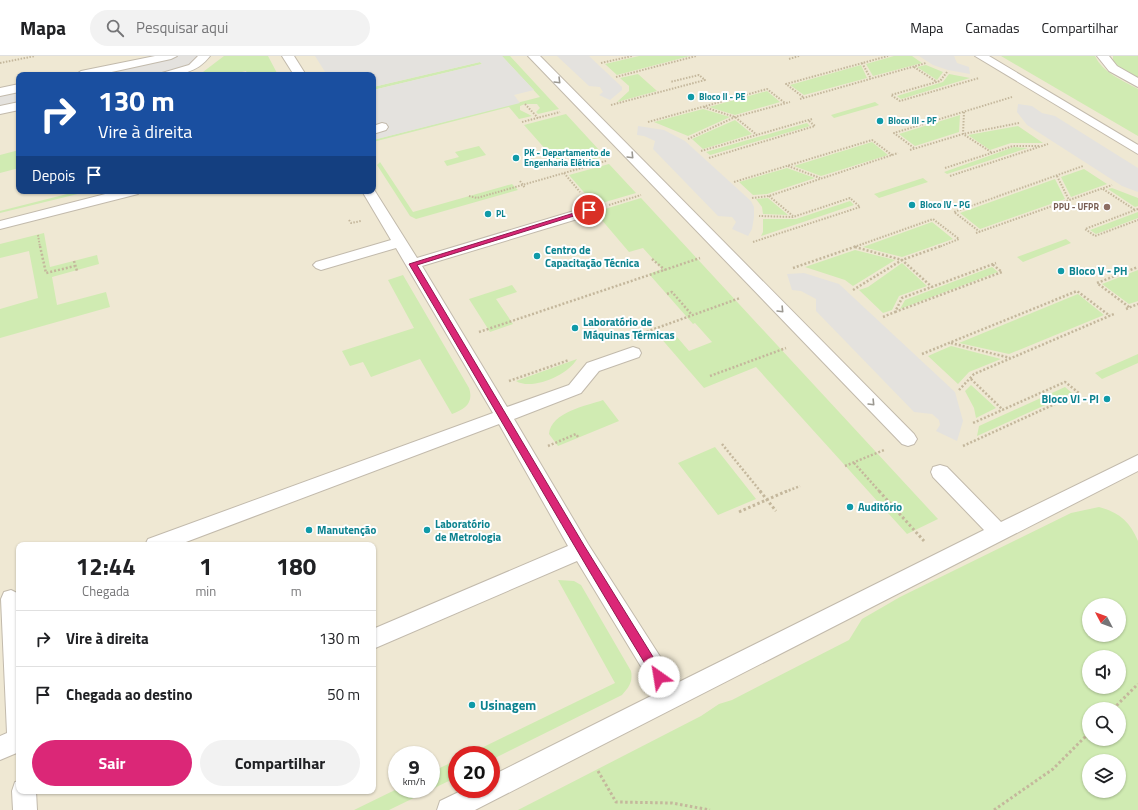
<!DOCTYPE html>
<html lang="pt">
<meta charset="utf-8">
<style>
:root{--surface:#fff;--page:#f2f2f2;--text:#202124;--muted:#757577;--line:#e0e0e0;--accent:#db2777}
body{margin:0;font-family:"Titillium Web",sans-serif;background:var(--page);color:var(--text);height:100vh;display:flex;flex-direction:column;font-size:15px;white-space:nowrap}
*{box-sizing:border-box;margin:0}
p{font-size:13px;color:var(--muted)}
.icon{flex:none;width:22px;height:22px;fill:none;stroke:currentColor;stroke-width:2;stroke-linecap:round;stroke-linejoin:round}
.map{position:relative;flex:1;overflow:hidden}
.drawer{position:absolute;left:16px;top:486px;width:360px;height:252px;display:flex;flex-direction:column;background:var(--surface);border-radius:8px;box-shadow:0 1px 3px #0004}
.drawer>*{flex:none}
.guide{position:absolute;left:16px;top:16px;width:360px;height:122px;border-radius:8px;box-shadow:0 1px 3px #0004;background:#1a4fa0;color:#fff;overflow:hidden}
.needle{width:26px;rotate:311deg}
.buttons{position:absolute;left:1082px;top:542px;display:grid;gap:8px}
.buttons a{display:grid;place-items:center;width:44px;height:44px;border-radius:50%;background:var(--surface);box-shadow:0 1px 3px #0004;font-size:20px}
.speed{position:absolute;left:388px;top:690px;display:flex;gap:8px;font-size:20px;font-weight:700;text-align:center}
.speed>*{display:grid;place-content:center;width:52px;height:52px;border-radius:50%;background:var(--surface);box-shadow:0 1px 3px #0004;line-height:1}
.speed small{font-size:10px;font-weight:400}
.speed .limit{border:6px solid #d22;background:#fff;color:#111}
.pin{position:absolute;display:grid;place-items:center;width:34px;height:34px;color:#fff;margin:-17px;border:2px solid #fff;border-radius:50%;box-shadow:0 1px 4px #0007}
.me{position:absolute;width:44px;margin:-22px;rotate:328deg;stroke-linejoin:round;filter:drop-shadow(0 0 3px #0008)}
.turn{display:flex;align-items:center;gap:14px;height:84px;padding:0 16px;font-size:18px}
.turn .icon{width:52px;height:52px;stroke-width:2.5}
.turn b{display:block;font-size:28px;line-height:34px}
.then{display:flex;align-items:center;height:38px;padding:0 16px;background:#0003;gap:8px;font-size:15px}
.eta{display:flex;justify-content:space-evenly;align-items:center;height:68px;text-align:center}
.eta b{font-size:24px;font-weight:700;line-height:28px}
.primary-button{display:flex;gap:8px;margin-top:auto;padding:8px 16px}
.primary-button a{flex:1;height:46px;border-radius:24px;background:var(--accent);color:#fff;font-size:16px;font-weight:700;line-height:46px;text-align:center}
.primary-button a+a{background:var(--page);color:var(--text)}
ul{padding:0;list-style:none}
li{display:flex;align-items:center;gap:12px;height:56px;padding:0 16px;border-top:1px solid var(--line)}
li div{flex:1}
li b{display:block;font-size:15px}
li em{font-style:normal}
header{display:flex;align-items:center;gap:24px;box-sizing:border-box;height:56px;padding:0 20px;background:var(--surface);border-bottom:1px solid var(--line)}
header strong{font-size:19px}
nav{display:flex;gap:22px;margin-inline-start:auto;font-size:14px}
.search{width:280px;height:36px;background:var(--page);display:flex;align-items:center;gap:10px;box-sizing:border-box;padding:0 14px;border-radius:22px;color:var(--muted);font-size:15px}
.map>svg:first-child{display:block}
.education{fill:#efe8d3;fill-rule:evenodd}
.green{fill:#d0ebb2;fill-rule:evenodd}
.parking{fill:#e4e2de}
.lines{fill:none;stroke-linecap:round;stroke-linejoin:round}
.lane-casing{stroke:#c2baac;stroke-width:2}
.path-far2{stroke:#c4b79c;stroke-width:2;stroke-dasharray:1.5 1.5;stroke-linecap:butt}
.path-far1{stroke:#c4b79c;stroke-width:2.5;stroke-dasharray:2 2;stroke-linecap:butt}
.path{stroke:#c4b79c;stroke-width:3;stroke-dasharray:2.5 2.5;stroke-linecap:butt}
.lane{fill:#fff;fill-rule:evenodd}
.oneway{stroke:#9b9891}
.route{fill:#db2777;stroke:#8e194d}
.culture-dot{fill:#0f9aa8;stroke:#fff;stroke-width:1.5}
.education-dot{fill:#8d6e63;stroke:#fff;stroke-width:1.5}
.labels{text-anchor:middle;stroke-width:4;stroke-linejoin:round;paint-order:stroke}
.far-culture-label{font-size:9px;font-weight:bold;fill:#0d838f;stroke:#fff;text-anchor:start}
.far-education-label{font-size:9px;font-weight:bold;fill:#785e54;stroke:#fff;text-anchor:end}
.culture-label{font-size:11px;font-weight:bold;fill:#0d838f;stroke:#fff;text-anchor:start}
.near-culture-label{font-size:13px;font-weight:bold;fill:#0d838f;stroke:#fff;text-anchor:start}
</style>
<header>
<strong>Mapa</strong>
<div class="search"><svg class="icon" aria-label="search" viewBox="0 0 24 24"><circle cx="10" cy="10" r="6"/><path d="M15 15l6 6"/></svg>Pesquisar aqui</div>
<nav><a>Mapa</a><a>Camadas</a><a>Compartilhar</a></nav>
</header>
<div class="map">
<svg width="1138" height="754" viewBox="0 0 1138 754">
<rect width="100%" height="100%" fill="#f5f2ea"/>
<!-- education -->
<path class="education" d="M0,0H1138V754H0ZM19,19H373V135H19ZM19,489H373V735H19ZM1089,549H1119V579H1089ZM1089,601H1119V631H1089ZM1089,653H1119V683H1089ZM397,699H431V733H397ZM457,699H491V733H457ZM1089,705H1119V735H1089Z"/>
<!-- green -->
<path class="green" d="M224,0H268L278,19H248L246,15L230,19H199Z
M502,0H510L559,53L538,58L536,56L540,52L537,48H525L520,50V54L532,60L519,63L509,51L373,86V84L540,41Z
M639,0H690L617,19L605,8Z
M894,0H912L922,7L873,20L866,8Z
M1001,0H1095C1103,17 1122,24 1138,33V80Z
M1113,0H1138V22L1123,15L1113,7Z
M480,6L482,8L373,34V31Z
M861,9L867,22L804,39L790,29Z
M926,9L943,16L937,24L917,11Z
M638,18L657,35L617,46L629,35V30L620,22Z
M949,18L970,22L901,43L897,40L943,26Z
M767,35L780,46L735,59L709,51Z
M875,46L879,49L834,62L831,59Z
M703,53L730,61L688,80L654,66Z
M566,58L600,95L598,96L602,101L577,108L570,100L555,104L524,69Z
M960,59L959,76L915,90L899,78Z
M735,64L752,78L703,93L692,83Z
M807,67L810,70L710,99L706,96Z
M1018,70L1043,87H1011L990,94L968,79Z
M872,86L888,99L821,120L794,110Z
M479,90L486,99L447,110L444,105L459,101L455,96Z
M1014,91L1028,92L947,118L944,116Z
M19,94V112L0,117V99Z
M380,106L413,156L512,128L518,134L416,163L410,160L377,109Z
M609,108L636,137L595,149L569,119Z
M787,112L815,122L767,138L753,139L739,126Z
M1084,113L1107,128L1071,141L1061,121Z
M923,122L928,126L879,142L874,138Z
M1055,123L1065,143L980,173L960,157Z
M1112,132L1138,142V150L1135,151L1108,133Z
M79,135H90L0,157V155Z
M641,142L938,463L907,478L756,311L704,332L659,280L672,275L689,295L712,286L695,267L693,268L649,218L662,213L643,192L629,196L595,156Z
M768,142L788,159L763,158L762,151L756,143Z
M850,145L854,149L761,180L763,176V163H796Z
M1138,156V162L1096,178L1090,174Z
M932,166L953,183L902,201L863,191Z
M44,177L50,211L97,199L99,208L52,221L57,249L106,236L110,251L0,282V253L38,242L29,195L0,202V188Z
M1066,183L1071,187L1023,206L1017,201Z
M855,194L895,204L853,230L845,224L805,211Z
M902,207L927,230L899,240L892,254L883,257L859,234L868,231Z
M992,211L998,216L900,253L905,244Z
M1138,214V245L1129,248L1102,228Z
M403,219L469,332C474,347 465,353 452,358L420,303L371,321L363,306L350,310L342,295L414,272L388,224Z
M512,229L517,236L496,243L513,268L490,276L469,243Z
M1078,238L1104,259L1009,298L959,287Z
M951,290L1001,303L969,316L958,328L928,300Z
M1138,298V307L1102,323L1095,317Z
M577,303C568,319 532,335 516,325Z
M971,329L996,352L976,362L974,352L965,335Z
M1065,331L1072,337L977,380L979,370Z
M603,344L619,365L558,390L549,378C551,356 586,350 603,344Z
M715,391L756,443L718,459L678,407Z
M1099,451C1119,456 1130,466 1138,485V754H518L701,660L719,648L732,644L849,584L862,563L900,541L1071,457ZM1089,549H1119V579H1089ZM1089,601H1119V631H1089ZM1089,653H1119V683H1089ZM1089,705H1119V735H1089Z
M558,524L574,525L581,529L631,615C633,626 629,631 622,639L491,704V699H467L615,627Z
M457,704V721L389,754H354L397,733H431V716Z"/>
<!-- parking -->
<path class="parking" d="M171,0H204L181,16L166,19H81Z
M315,0H502L534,34L514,39L520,47L373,84V34L482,8L480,6L373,31V19H327Z
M557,0H589L622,31V34L610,44L599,39L603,36L600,31L589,30Z
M919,0H954L957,7L969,11L970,18L948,14L933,9Z
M19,32V50L0,54V36Z
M1018,48L1032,50L1042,57L1055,60L1138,112V136L1122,130L1027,69L1017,56Z
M638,70L664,74L685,85L751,145L754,151V161L752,173L748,180L732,173L736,166L732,161L718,160L653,93L655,85L644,80L637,79Z
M804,217L839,228L955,336L963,365L957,385L936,375L940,369L939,364L932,358L914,356L816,255V243L801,235L792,234L787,218Z"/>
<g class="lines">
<!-- lane casing -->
<g class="lane-casing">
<path id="lane" d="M155,0H177L171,3L98,19H75L81,15Z
M198,0H210C197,17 180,19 160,19L162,17L189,9Z
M282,0H294L306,19H294Z
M528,0H540L914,378L917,383L914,388L908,390L902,388Z
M975,0H989L1138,89V98Z
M1097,0H1109L1117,10L1138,22V31L1109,15Z
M19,28V36L0,40V32Z
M19,46V54L0,58V50Z
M382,67L386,68L388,71L386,74L373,78V70Z
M373,132L417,202L584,152H594L596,155L594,158L422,210L507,351L569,329L587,307L633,291L639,293L641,297L639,301L599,315L581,337L514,363L588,488L677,627L984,474L933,421L931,416L933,411L940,409L947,411L1001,466L1138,399V415L475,754H437L440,745L465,733H491V720L657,637L577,505L373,593V573L568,490L499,368L178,489H145L148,483L493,357L396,192L321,214L316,212L313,209L316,206L391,184L362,135H373Z
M117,135H140L138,138L0,173V165Z
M11,534L19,538V696L0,704V680L7,677L1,543L4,536Z
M19,725V735H36L37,754H13L12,735L15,726Z"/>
</g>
<!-- path-far2 -->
<path class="path-far2" d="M789,3L799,0
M0,7L35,0
M601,7L632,0
M862,7L871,23
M914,11L937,26
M947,16L940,25L891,39L900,45L979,22
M616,21L696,0
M803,41L786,28L888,0
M800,43L926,7
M525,48L538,62
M611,49L705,24L699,19L670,26
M704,51L735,61L757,79
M964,56L963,78L991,96
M522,66L560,56
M648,66L767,33L785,47
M688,83L735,61L790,46
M914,92L894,77L1012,41
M910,94L963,78L1019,67
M701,95L812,63
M709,102L815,70L808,64
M788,110L820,122
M945,112L1013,90H1039
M564,117L580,136
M950,120L1048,88
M1057,120L1069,144
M520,125L525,132
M734,126L872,84L892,99
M1103,133L1135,154
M469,140L477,142L606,105
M769,140L793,160
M752,142L769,140L898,97
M609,149L641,139
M1138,153L1085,173L1095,180L1138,164
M349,164L351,167L361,165
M980,176L954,156L1083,110
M976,177L1112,129
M38,179L40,191
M753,186L860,151L850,142L793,161L759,160
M854,191L933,163L959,183L939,191"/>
<!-- path-far1 -->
<path class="path-far1" d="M40,190L46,217L75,210
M855,191L902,204L932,231
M652,203L665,214
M74,205L77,215
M793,212L857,190
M853,234L902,204L941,190
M667,238L672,236L692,259
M1129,251L1097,227L1138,211
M1126,253L1138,248
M895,256L1002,216L992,208
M883,261L895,256L902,242L996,207
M479,276L700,202
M643,277L740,242
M951,287L1010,302
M922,298L1077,235L1110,260
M710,320L786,292
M971,323L1003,354
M509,325L569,304
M959,334L974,318L1114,258
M722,388L761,436
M548,390L576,378L578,381
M963,390L1079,337L1065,326L973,367
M854,407L880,436
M845,410L884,394
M785,436L800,430"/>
<!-- path -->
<path class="path" d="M760,435L776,455
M879,435L924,485
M739,456L787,435
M1113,653L1138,628
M598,715L616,746L672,747L710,754
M994,754L1053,713L1089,677"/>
<!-- lane -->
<use href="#lane" class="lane"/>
</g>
<!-- one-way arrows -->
<defs><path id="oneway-chevron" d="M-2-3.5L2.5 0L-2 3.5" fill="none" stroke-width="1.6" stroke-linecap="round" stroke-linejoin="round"/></defs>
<g class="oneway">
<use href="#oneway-chevron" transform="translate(558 25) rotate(45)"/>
<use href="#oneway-chevron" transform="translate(631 100) rotate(46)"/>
<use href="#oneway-chevron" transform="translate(781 254) rotate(46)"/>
<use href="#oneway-chevron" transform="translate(872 347) rotate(46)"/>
</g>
<!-- route -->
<path class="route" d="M587,153L593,154L417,209L585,491L663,617L665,621L663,624L659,626L655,624C571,487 491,346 409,208Z"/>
<!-- markers -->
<g class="culture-dot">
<circle cx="691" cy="41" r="4"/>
<circle cx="880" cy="65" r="4"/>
<circle cx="516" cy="102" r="4"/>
<circle cx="912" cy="149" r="4"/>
<circle cx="488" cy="158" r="4"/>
<circle cx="537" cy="200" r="4"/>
<circle cx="1061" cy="215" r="4"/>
<circle cx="575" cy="272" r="4"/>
<circle cx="1107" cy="343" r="4"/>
<circle cx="850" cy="451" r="4"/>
<circle cx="309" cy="474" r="4"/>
<circle cx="427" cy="474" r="4"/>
<circle cx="472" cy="649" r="4"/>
</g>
<circle class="education-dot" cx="1107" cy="151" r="4"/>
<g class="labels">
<!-- far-culture labels -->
<g class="far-culture-label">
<text x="699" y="44">Bloco II - PE</text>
<text x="888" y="68">Bloco III - PF</text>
<text x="524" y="100">PK - Departamento de<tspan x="524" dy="10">Engenharia Elétrica</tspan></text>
<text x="920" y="152">Bloco IV - PG</text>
<text x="496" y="161">PL</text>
</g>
<!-- far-education labels -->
<g class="far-education-label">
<text x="1099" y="154">PPU - UFPR</text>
</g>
<!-- culture labels -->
<g class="culture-label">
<text x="545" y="198">Centro de<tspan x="545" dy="13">Capacitação Técnica</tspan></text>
<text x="1069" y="219">Bloco V - PH</text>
<text x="583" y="270">Laboratório de<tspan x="583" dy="13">Máquinas Térmicas</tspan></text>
<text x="1099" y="347" text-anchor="end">Bloco VI - PI</text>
<text x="858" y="455">Auditório</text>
<text x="435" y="472">Laboratório<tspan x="435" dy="13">de Metrologia</tspan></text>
<text x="317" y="478">Manutenção</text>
</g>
<!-- near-culture labels -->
<g class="near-culture-label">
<text x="480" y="654">Usinagem</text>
</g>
</g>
</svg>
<div class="buttons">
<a><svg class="needle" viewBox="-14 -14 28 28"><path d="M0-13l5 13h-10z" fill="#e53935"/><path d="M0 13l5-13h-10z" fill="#757577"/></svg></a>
<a><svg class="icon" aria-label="sound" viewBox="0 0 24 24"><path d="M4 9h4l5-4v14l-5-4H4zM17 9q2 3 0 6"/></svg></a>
<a><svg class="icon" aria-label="search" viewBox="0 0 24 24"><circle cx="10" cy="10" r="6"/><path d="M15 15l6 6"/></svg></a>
<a><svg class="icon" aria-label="layers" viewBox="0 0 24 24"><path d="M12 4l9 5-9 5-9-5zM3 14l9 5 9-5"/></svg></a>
</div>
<div class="speed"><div>9<small>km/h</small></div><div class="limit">20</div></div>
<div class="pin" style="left:589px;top:154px;background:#d93025"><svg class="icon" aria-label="arrive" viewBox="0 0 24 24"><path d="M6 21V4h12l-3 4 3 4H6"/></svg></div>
<svg class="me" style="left:659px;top:621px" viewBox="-20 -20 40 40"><circle r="19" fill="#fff"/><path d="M0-13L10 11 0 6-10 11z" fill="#db2777"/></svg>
<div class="guide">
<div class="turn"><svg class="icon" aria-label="right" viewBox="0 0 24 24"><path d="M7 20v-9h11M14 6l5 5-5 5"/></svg><div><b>130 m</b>Vire à direita</div></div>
<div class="then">Depois<svg class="icon" aria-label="arrive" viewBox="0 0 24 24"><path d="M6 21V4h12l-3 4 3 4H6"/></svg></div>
</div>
<section class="drawer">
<div class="eta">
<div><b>12:44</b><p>Chegada</p></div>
<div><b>1</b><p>min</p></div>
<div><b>180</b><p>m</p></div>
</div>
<ul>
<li><svg class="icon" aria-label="right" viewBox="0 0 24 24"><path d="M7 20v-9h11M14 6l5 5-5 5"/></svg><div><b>Vire à direita</b></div><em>130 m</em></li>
<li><svg class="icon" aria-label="arrive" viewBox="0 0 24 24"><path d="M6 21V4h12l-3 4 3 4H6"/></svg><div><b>Chegada ao destino</b></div><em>50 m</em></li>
</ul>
<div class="primary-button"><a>Sair</a><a>Compartilhar</a></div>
</section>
</div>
